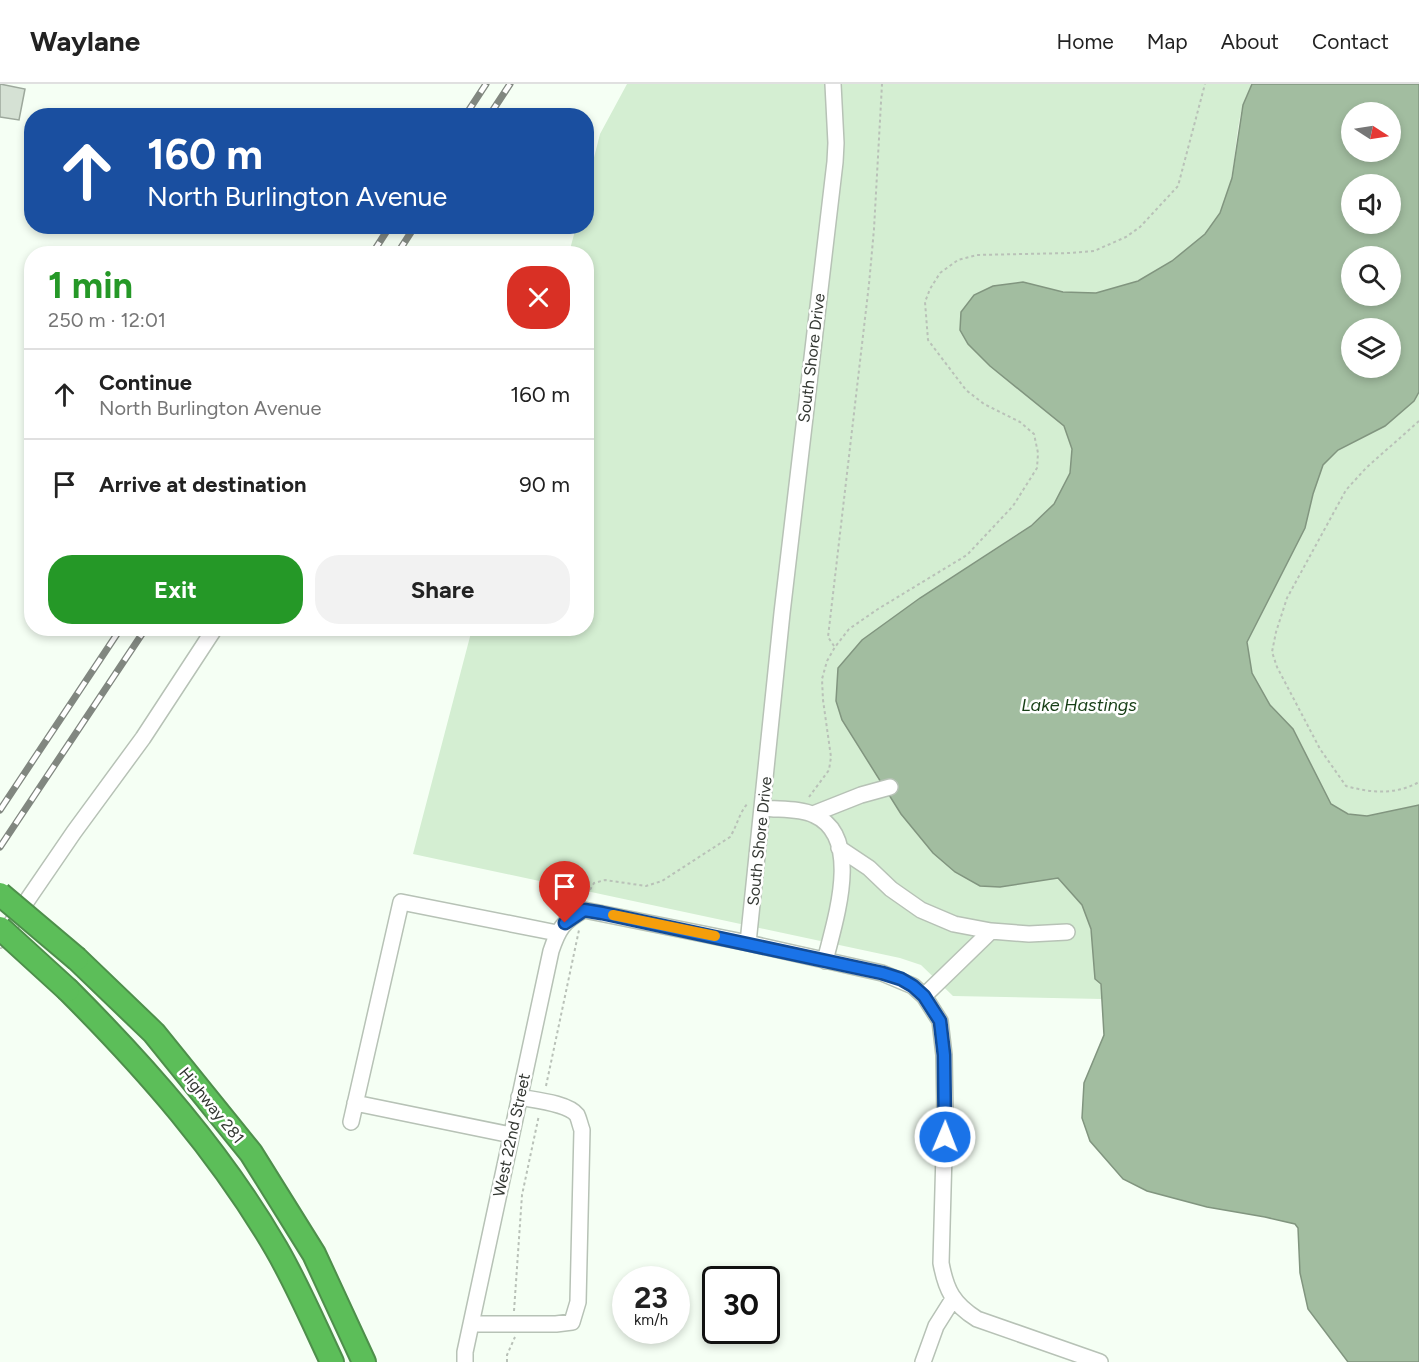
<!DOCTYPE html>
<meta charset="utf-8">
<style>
:root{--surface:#fff;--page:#f2f2f2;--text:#222;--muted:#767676;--line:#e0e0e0;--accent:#259827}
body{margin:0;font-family:Figtree,sans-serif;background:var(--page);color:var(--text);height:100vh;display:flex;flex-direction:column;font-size:22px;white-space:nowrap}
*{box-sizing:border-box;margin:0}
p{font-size:20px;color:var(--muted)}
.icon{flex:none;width:33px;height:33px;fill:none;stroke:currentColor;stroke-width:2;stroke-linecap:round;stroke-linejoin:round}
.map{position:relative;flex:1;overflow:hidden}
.panel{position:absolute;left:24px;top:162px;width:570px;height:390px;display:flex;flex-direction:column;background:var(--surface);border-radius:24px;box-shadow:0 3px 9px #0003}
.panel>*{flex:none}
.banner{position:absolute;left:24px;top:24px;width:570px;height:126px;border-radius:24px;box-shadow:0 3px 9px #0003;background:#1a4fa0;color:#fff;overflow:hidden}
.needle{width:39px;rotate:102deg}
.fabs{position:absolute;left:1341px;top:18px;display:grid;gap:12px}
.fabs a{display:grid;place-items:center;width:60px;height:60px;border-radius:50%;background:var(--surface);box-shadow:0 3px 9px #0003;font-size:30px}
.speed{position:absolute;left:612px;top:1182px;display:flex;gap:12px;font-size:30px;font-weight:700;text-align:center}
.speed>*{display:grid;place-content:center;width:78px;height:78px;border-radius:50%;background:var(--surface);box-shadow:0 3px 9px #0003;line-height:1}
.speed small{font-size:15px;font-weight:400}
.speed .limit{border:3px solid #111;border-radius:9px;background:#fff;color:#111}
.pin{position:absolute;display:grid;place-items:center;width:51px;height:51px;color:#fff;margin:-62px -26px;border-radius:50% 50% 50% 0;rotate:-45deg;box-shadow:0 0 6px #0007}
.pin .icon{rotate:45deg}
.me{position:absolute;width:66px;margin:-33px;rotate:1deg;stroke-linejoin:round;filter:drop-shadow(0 0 4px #0008)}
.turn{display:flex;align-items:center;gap:21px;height:126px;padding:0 24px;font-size:27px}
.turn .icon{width:78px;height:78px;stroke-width:2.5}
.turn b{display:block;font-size:42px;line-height:51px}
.round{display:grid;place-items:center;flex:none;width:63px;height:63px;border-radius:24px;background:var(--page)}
.summary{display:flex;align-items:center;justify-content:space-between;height:102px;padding:0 24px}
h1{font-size:36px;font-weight:700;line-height:45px;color:var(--accent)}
.button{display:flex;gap:12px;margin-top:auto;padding:12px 24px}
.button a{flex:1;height:69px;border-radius:24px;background:var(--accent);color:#fff;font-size:24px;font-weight:700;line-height:69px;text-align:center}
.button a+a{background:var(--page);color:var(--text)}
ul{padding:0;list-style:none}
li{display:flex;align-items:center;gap:18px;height:90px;padding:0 24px;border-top:2px solid var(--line)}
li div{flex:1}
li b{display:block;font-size:22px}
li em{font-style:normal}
header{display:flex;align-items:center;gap:36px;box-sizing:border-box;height:84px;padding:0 30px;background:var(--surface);border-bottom:2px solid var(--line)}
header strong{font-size:28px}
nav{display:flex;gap:33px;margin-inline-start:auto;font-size:21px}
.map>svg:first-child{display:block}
.green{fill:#d4eed2}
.water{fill:#a2bda0;stroke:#81957f;stroke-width:1.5;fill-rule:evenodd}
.building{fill:#d5e1d4;stroke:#9da89c;stroke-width:1.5}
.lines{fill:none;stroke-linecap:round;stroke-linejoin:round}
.minor-casing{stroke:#b7c2b6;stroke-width:18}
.highway-casing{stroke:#4e8f4b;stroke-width:26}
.path{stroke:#b9c1b8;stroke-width:2;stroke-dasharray:3 3;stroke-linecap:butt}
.minor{stroke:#fff;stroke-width:15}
.highway{stroke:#5cbe59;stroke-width:22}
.rail-casing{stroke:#818780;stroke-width:7}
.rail{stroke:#fff;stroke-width:4.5;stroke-dasharray:14;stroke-linecap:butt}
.highway-bridge-casing{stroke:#4e8f4b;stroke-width:26;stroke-linecap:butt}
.highway-bridge{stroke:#5cbe59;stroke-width:22}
.route-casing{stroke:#114b97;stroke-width:15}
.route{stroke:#1a73e8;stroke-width:10}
.slow{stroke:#f59e0b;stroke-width:10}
.labels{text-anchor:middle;stroke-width:5;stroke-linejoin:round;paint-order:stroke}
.street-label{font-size:16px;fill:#333732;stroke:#fff}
.water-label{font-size:18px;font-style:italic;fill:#173f16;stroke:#fff}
</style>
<header>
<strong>Waylane</strong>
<nav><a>Home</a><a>Map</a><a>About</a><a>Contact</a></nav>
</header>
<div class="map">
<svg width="1419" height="1278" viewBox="0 0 1419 1278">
<rect width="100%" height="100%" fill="#f5fff4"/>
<!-- green -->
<path class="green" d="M627,0H1252C1249,7 1245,14 1243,21C1233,56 1237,96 1220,129C1203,165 1135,205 1096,209C1071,212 1047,204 1023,198L1037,320L1064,342L1072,365L1071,389L1054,420L1031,441L920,514L862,556L838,584L836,617L1000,803L1058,794C1066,802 1075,810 1081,819C1094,841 1093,870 1095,895L1101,899L1102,915L953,912L921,881L900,874L413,770L472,545L586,544V170L569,169L576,143L586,142L587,101L600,50Z
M1419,308V721L1367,732L1348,730L1331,720L1293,645L1270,621L1252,589L1247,558L1305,444L1313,410L1323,381L1338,366L1385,342L1414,317Z"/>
<!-- water -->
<path class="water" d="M1252,0H1419V308L1414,317L1385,342L1338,366L1323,381L1313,410L1305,444L1247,558L1252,589L1270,621L1293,645L1331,720L1348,730L1367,732L1419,721V1278H1348L1308,1225L1300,1189L1298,1144L1295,1140L1265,1133L1207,1123L1147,1107L1123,1095L1090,1057L1082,1034L1084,999L1104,951L1101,900L1095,895L1091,845L1082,821L1058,794L1000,803L980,802L955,788L933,769L901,730L842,636L836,617L838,584L862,556L920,514L1031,442L1054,420L1070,389L1072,365L1064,342L990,282L968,260L960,246L961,228L974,211L993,202L1023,198L1063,208L1096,209L1138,197L1172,177L1205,150L1220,129L1232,94L1243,21ZM1352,28H1390V68H1352ZM1352,100H1390V140H1352ZM1352,172H1390V212H1352ZM1352,244H1390V284H1352Z"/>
<!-- building -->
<path class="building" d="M0,0L25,5L19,36L0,33Z"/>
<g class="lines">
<!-- minor casing -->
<g class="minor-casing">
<path id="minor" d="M763,724C779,726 800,724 814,731C864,753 834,839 825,877
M813,730L861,711L890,703
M839,764L869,784L891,805L921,826L954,840L991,847
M0,856L74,748L143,654L215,544
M748,859L782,529L835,78L836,59L833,0
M924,912L991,847L1029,850L1067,848
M355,1019L511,1051
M351,1038L401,818L557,849
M471,1240H556L572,1238L578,1218L582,1046C580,1041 579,1035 577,1031C568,1019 534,1016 519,1013
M465,1278V1268L551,867C558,846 563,837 584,826L748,859L882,889L913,902L924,912L940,937L944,971L945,1032L941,1179C946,1206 953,1220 977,1235L1100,1278
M923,1278L936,1242L953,1215"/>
</g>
<!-- highway casing -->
<g class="highway-casing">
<path id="highway" d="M77,875L154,949L251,1069L314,1170L364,1278
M68,906C146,984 220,1068 276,1164C297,1200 314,1240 332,1278"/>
</g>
<!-- path -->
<path class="path" d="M1419,337L1366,384L1346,406L1287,514L1276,548L1272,568L1277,583L1320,665L1346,702C1371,709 1396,711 1419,698
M834,562L828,553L869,200L874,145L882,0
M809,713L829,686L831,673L823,616L822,595L827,577L835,563L849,545L878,525L967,471L1013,422L1037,384L1038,369L1034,350L1020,338L984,320L966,306L928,256L925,218L930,205L940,189L958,176L977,171L1070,169L1094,167L1126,153L1140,143L1178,102L1205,0
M587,811L594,799L605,796L646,802L662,797L730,753C737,742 739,729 748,719
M546,1002L579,846
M514,1227L522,1111L539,1031
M507,1278V1271L515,1253"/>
<!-- minor -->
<use href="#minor" class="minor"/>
<!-- highway -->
<use href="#highway" class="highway"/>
<!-- rail casing -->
<g class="rail-casing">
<path id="rail" d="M465,32L486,0
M489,32L510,0
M372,170L390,142
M397,170L415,142
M0,726L121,544
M0,763L146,544"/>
</g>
<!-- rail -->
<use href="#rail" class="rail"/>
<!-- highway-bridge casing -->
<g class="highway-bridge-casing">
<path id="highway-bridge" d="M0,810L77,875
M0,844L68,906"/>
</g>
<!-- highway-bridge -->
<use href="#highway-bridge" class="highway-bridge"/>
</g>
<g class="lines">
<!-- route casing -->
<g class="route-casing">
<path id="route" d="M565,839L584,826L602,829L882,889L901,895L913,902L924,912L940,937L944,971L945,1053"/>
</g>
<!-- route -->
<use href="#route" class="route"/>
<!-- slow -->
<path class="slow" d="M613,831L715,852"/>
</g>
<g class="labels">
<!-- street labels -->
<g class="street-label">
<text transform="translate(811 274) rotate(-83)" y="6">South Shore Drive</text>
<text transform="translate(759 757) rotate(-84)" y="6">South Shore Drive</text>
<text transform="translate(212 1021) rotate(51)" y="6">Highway 281</text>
<text transform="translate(511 1051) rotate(-78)" y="6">West 22nd Street</text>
</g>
<!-- water labels -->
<g class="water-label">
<text x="1079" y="627">Lake Hastings</text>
</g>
</g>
</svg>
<div class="fabs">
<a><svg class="needle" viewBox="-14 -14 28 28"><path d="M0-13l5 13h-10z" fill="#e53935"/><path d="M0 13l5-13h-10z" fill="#767676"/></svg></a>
<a><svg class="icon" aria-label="sound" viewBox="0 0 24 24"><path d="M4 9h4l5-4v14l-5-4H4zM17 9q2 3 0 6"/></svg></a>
<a><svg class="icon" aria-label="search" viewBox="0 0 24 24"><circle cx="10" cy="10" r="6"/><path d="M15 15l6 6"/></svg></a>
<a><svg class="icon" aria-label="layers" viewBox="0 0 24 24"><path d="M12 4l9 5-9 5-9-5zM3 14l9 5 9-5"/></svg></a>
</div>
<div class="speed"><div>23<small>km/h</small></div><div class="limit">30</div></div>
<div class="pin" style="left:565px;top:839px;background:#d93025"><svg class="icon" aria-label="arrive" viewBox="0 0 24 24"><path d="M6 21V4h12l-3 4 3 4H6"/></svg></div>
<svg class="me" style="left:945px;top:1053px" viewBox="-20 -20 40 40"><circle r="17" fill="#1a73e8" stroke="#fff" stroke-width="3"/><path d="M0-11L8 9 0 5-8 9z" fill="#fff"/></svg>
<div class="banner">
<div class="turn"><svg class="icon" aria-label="ahead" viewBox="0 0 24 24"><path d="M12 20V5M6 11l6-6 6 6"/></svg><div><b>160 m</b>North Burlington Avenue</div></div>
</div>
<section class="panel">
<div class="summary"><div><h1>1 min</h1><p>250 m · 12:01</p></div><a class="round" style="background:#d93025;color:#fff"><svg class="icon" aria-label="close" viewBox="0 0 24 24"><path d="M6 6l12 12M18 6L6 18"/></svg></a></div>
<ul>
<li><svg class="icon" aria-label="ahead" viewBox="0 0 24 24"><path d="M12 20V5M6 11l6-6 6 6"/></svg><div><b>Continue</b><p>North Burlington Avenue</p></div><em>160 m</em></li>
<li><svg class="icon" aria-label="arrive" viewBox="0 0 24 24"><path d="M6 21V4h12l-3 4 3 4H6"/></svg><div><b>Arrive at destination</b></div><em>90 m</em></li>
</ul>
<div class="button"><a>Exit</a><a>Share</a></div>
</section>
</div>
